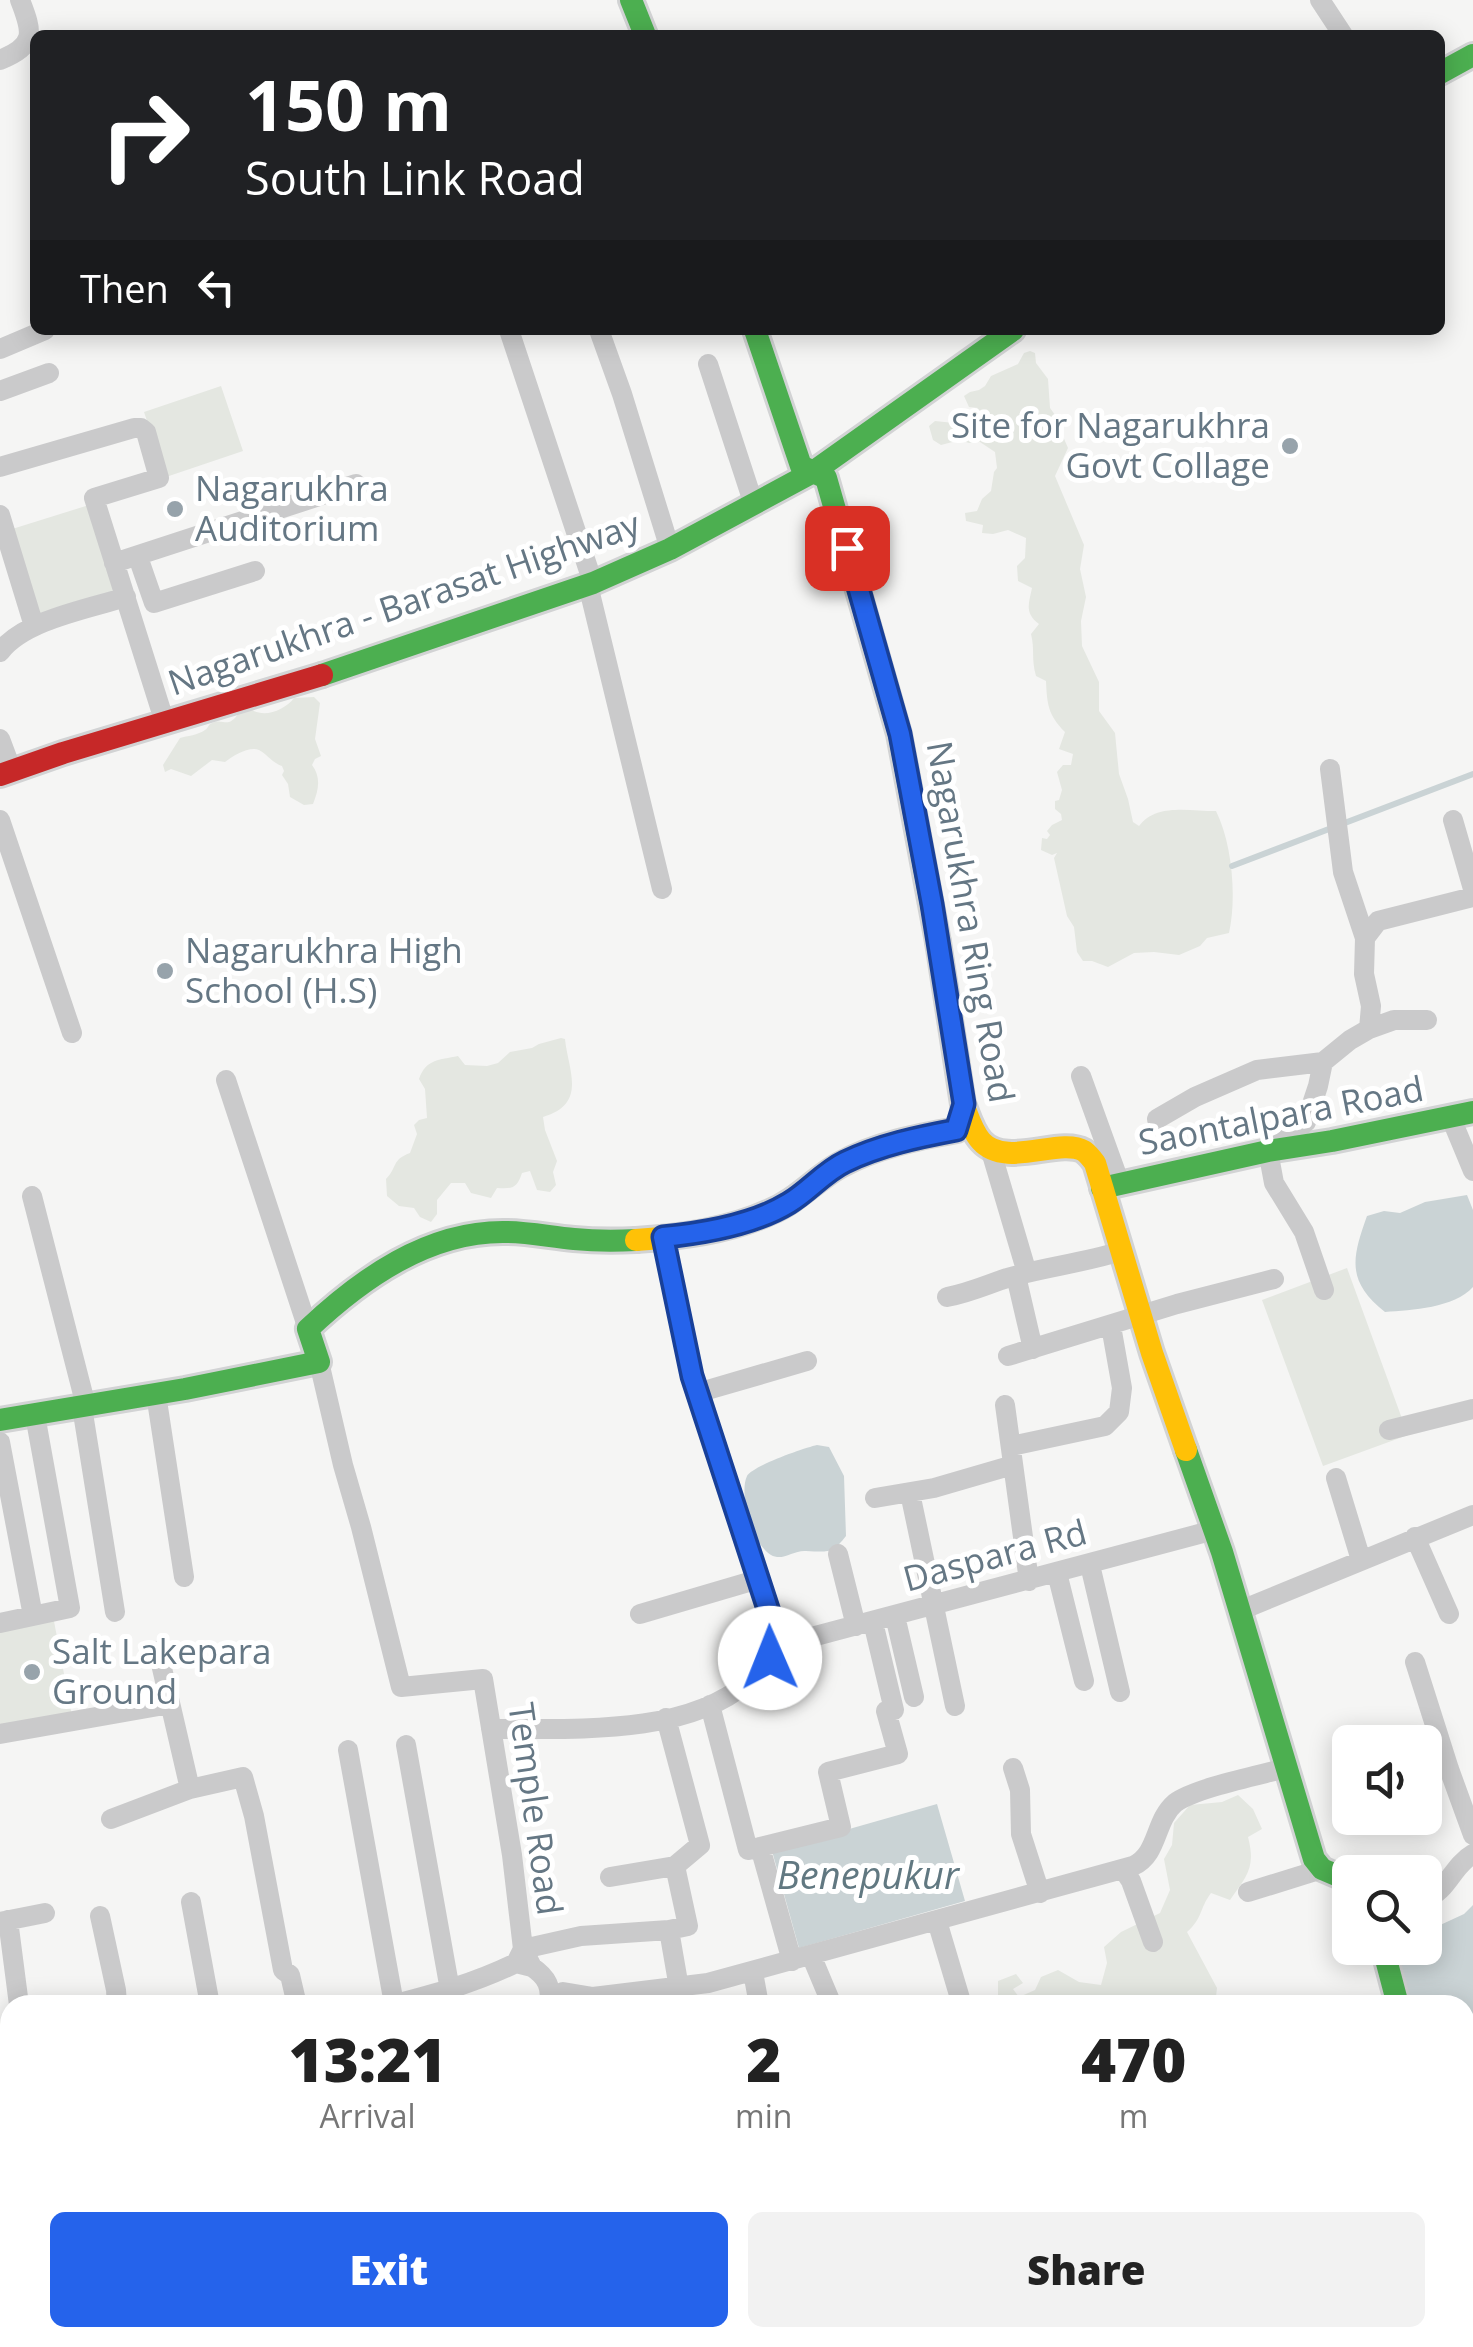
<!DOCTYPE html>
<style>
:root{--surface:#fff;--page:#f2f2f2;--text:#222;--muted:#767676;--accent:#2563eb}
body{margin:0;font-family:"Open Sans",sans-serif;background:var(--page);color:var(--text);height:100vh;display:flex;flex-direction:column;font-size:38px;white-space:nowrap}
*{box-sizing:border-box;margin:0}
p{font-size:32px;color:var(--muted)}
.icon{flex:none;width:55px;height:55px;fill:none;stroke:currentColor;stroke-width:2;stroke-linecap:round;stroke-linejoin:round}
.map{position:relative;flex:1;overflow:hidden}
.details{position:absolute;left:0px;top:1995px;width:1475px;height:352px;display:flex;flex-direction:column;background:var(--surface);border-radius:30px 30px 0 0;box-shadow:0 5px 25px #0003}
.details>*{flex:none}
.top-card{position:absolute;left:30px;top:30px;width:1415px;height:305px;border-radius:15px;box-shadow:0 5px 25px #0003;background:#202124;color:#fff;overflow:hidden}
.controls{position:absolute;left:1332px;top:1725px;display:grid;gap:20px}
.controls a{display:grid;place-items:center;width:110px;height:110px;border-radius:15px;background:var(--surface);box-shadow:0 5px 25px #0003;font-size:50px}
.pin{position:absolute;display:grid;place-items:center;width:85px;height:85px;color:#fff;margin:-42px;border-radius:20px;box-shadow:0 5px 15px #0006}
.me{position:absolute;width:110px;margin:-55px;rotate:359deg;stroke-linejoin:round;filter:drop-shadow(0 0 8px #0008)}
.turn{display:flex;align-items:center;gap:35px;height:210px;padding:0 50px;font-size:45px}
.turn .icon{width:130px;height:130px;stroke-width:2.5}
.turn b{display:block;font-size:70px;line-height:85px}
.then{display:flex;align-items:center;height:95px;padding:0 50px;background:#0003;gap:20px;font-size:38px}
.eta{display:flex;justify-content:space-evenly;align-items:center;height:170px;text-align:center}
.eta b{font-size:60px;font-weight:800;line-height:70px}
.cta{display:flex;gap:20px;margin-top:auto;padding:20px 50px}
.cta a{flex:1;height:115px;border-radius:15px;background:var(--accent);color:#fff;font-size:40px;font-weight:800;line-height:115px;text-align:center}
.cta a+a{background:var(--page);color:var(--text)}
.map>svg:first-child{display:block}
.green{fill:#e4e7e1}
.water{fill:#cad3d5}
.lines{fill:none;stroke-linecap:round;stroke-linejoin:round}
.stream{stroke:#cad3d5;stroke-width:6}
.fast-casing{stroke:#d2d3d4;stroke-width:28}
.slow-casing{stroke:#d2d3d4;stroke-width:28}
.jam-casing{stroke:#d2d3d4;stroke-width:28}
.street{stroke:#cacacb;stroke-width:20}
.fast{stroke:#4caf50;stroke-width:22}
.slow{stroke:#ffc107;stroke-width:22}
.jam{stroke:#c62828;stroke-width:22}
.route-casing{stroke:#184099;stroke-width:25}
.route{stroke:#2563eb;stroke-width:18}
.poi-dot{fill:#97a3ab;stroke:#fff;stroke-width:4}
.labels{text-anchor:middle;stroke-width:10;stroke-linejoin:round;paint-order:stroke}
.poi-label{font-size:35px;fill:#657784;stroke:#fff;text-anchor:start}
.street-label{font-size:35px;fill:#657784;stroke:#fff}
.water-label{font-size:38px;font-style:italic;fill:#617881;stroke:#fff}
</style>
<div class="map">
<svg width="1473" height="2347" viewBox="0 0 1473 2347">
<rect width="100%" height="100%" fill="#f5f5f4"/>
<!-- green -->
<path class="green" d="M1030,351L1035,353L1036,363L1048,379L1050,408L1058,419L1059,427L1068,448L1055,476L1084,545L1080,569L1086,597L1081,621L1082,646L1099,682V711L1115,733L1119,774L1128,799L1133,822L1139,826C1156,803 1189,811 1216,811C1232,843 1237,897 1229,933L1207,938L1200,946L1179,955L1154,952L1134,953L1108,967L1092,961H1083L1077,952L1074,927L1067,916L1054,858L1057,853L1052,855L1041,850L1042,838L1047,839L1050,835L1047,831L1052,825L1062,820L1061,814L1055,809V801L1059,800L1062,790L1057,772L1063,765H1071L1073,754L1059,749L1065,732C1048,715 1047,704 1046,681L1036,676C1031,658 1035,650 1031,634L1039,624C1024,613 1029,603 1032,588L1018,581L1017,566L1025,558L1026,538L1008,530L993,534L982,533L983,525L966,521L965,513L977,511L982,499L991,491L994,472L997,468L995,452L980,442L969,443L960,440L941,445L933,440L929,426L935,421L954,423L957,415H972L978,408L969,407L964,396L970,392L979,390L985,386L991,376L1018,364L1024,353Z
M221,386L243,451L166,477L144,412Z
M89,505L117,595L37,620L9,530Z
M314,697L320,703L315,739L321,756L315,759L312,765C321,777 319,789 313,804L304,805L290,797L288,784L282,775L284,771L282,766C271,762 267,754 259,750C249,746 233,756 225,762L212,760L191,776L171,769L165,772L163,765L180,738C187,736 198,735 205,730C207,729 208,726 210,724C224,716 226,731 239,713L252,710C265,718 285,710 294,698Z
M561,1038L565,1039C568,1070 588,1104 543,1117L545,1130L557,1161L553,1172L556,1185L550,1192L537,1190L530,1171L522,1173C517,1188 513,1189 497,1188L491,1198L471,1193L465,1183H451L437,1200V1214L431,1222L420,1217L414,1208L399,1206L387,1196L386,1179C398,1167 391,1160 410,1153L417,1134L414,1125L419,1120L427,1118L425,1089L419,1079C426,1059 439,1060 458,1056L465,1065L487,1066L498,1063L510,1052L532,1048L539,1044Z
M1347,1268L1408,1435L1323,1466L1262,1300Z
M53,1616L72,1716L0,1730V1628Z
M1238,1795L1253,1809L1262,1829L1248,1837C1256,1867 1247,1876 1230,1900L1211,1893C1199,1909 1203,1918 1187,1932L1217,1988L1215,2005H1047C1025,2001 1021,2011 998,1996V1981L1016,1974L1023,1983L1013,1989L1019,1997L1035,1990L1041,1977L1058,1970L1079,1982L1101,1985L1107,1963L1104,1947L1121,1932L1160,1913L1170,1890L1164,1859L1172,1845L1174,1823L1190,1805L1222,1802Z
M501,2338H560L562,2347H533L532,2344L503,2347Z
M587,2338H816V2347H588Z
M1031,2338H1367L1365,2347H1020Z"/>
<!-- water -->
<path class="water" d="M1467,1195L1473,1210V1287C1454,1308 1412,1310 1385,1312C1346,1281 1352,1258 1367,1216L1384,1211L1400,1213L1425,1202Z
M817,1445L829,1447L844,1476L846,1536C832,1554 828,1552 806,1551C796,1550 786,1558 777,1557C754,1554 738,1494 747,1476C752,1466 804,1448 817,1445Z
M937,1804L965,1901L799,1948L772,1851Z
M1473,1905V2061L1465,2059V2005H1408L1398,1955L1400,1948H1425V1932L1464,1914Z"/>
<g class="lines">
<!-- stream -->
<path class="stream" d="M1232,866L1473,774"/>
<!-- fast casing -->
<g class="fast-casing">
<path id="fast" d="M631,0L645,35
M1440,73L1473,55
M755,330L801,466L826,478L899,734L938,942
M322,675L593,583L670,549L813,472L1013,330
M1102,1188L1268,1151L1332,1141L1473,1112
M0,1420L185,1389L319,1362L308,1329C361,1279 428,1231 505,1232C528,1232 551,1237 574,1239C595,1241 615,1241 636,1240
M1186,1450L1222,1552L1314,1859L1322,1869L1350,1881
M1383,1948L1398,2005"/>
</g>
<!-- slow casing -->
<g class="slow-casing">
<path id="slow" d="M938,942L963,1104C968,1116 972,1131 981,1141C1006,1169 1059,1137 1084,1151C1088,1154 1092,1159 1095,1163L1152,1353L1186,1450
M636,1240C681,1237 729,1231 770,1212C797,1201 815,1179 840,1165C876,1145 917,1137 957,1130
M1465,2081L1473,2087"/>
</g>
<!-- jam casing -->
<g class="jam-casing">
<path id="jam" d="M0,775L63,753L322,675"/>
</g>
<!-- street -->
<path class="street" d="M1320,0L1343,35
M0,60C36,45 33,33 20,0
M509,330L593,583
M599,330L622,394L670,549
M0,349L45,330
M708,364L754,505
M0,391L49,373
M0,467L134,428H141L146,432L159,478L94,498L165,723
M0,515L34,626
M138,557L154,603L255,571
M114,563L356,484
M588,585L662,889
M0,652C24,620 88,609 126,597
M0,739L12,771
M1330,769L1343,872L1365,938
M0,820L72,1033
M1453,820L1473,889
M1369,1029L1394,1020H1427
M1081,1076L1120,1184
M226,1080L308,1329
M1451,1118L1473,1171
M1157,1119L1195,1097L1257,1070L1323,1062
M990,1148L1027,1273
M32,1196L86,1406
M1016,1276L1033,1349
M1324,1290L1304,1232L1274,1183L1268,1151L1285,1140L1306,1122L1318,1086L1323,1062L1350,1040L1369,1029L1371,1006L1364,974L1365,938L1378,921L1473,897
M947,1297C969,1293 986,1285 1007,1278C1044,1267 1084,1263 1121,1251
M1008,1356L1177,1304L1274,1279
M319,1362L343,1465L361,1527L401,1687L483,1679L512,1855L523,1949L581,1936L669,1930
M697,1393L807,1361
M156,1394L184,1577
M1005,1405L1029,1581
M82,1407L115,1612
M1389,1430L1473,1409
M0,1442L33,1616
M1011,1446L1105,1426L1119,1412L1122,1388L1111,1326
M1336,1478L1361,1560
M910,1493L955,1706
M875,1498L934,1488L1013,1465
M1415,1537L1449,1614
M838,1554L856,1626
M1090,1565L1120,1692
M1057,1573L1084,1681
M1239,1611L1473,1515
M640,1614L759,1579
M895,1616L914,1697
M0,1623L70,1608L35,1415
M793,1642L1214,1530
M158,1651L190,1789L243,1777L254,1816L283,1970L290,1975L297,2005
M1415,1662L1449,1769L1473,1835
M710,1705L748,1850L841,1827L828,1772L898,1754L886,1711L894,1710L873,1622
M666,1718L700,1845L675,1866
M491,1729C570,1728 684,1737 748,1682C755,1676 765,1669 769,1659C775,1648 773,1633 772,1621L692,1377L663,1237
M0,1734L170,1704
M406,1745L450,1990
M348,1750L394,2004
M1013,1768L1020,1790L1021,1834L1040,1893
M111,1819L190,1789
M760,1847L792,1961
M1123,1869L1131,1881L1153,1942
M610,1877L675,1866L688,1926L669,1930L679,1988
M1248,1892L1322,1869
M1425,1899C1448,1891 1452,1866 1473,1854
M191,1902L210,2005
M100,1916L116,1990L117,2005
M8,1920L19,2005
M937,1921L962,2005
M0,1922L45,1913
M523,1949L532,1967L516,1963Z
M811,1955L832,2005
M532,1967C547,1977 552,1987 549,2005
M753,1972L759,2005
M563,1992L593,1997L708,1983L1133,1866C1159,1854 1154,1821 1175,1803C1195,1788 1260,1775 1286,1768
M392,2005C435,1994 475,1983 516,1963
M0,2108L10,2104
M1465,2307L1473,2306
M84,2338L86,2347
M859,2338L862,2347
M262,2347L306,2338
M435,2347V2345L466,2338"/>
<!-- fast -->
<use href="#fast" class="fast"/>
<!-- slow -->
<use href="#slow" class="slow"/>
<!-- jam -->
<use href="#jam" class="jam"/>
</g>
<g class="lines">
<!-- route casing -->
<g class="route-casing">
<path id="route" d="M770,1658L774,1641L772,1621L692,1376L663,1237C705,1233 753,1225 789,1203C809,1191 824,1172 845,1162C880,1145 919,1137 956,1130L964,1104L932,904L900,734L847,548"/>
</g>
<!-- route -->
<use href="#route" class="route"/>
</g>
<!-- markers -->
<g class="poi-dot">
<circle cx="1290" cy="446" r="10"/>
<circle cx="175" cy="509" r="10"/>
<circle cx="165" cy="971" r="10"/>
<circle cx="32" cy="1672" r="10"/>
</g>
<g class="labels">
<!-- poi labels -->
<g class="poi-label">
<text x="1270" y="438" text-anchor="end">Site for Nagarukhra<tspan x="1270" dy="40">Govt Collage</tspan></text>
<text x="195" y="501">Nagarukhra<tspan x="195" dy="40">Auditorium</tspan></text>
<text x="185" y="963">Nagarukhra High<tspan x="185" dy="40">School (H.S)</tspan></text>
<text x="52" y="1664">Salt Lakepara<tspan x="52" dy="40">Ground</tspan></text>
</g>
<!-- street labels -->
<g class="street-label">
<text transform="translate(404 604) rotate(-19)" y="12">Nagarukhra - Barasat Highway</text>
<text transform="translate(970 922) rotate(80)" y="12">Nagarukhra Ring Road</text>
<text transform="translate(1281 1116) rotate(-11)" y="12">Saontalpara Road</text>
<text transform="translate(995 1556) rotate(-15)" y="12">Daspara Rd</text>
<text transform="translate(535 1809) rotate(82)" y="12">Temple Road</text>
</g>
<!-- water labels -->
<g class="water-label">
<text x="868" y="1889">Benepukur</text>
</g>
</g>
</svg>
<div class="controls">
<a><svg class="icon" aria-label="sound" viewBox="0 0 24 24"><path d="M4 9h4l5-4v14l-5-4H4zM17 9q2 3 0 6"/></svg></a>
<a><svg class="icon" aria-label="search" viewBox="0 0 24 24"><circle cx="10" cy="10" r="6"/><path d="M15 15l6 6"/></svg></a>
</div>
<div class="pin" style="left:847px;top:548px;background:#d93025"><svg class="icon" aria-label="arrive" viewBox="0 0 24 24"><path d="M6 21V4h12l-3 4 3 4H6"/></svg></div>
<svg class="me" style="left:770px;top:1658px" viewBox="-20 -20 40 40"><circle r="19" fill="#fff"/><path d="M0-13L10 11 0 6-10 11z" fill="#2563eb"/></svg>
<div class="top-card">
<div class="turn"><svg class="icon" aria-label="right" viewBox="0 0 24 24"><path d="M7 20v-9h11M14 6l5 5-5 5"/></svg><div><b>150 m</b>South Link Road</div></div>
<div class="then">Then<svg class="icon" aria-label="left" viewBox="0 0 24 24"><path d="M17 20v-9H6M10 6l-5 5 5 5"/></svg></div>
</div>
<section class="details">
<div class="eta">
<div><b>13:21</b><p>Arrival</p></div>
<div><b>2</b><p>min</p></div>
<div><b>470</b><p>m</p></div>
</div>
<div class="cta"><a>Exit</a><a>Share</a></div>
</section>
</div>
